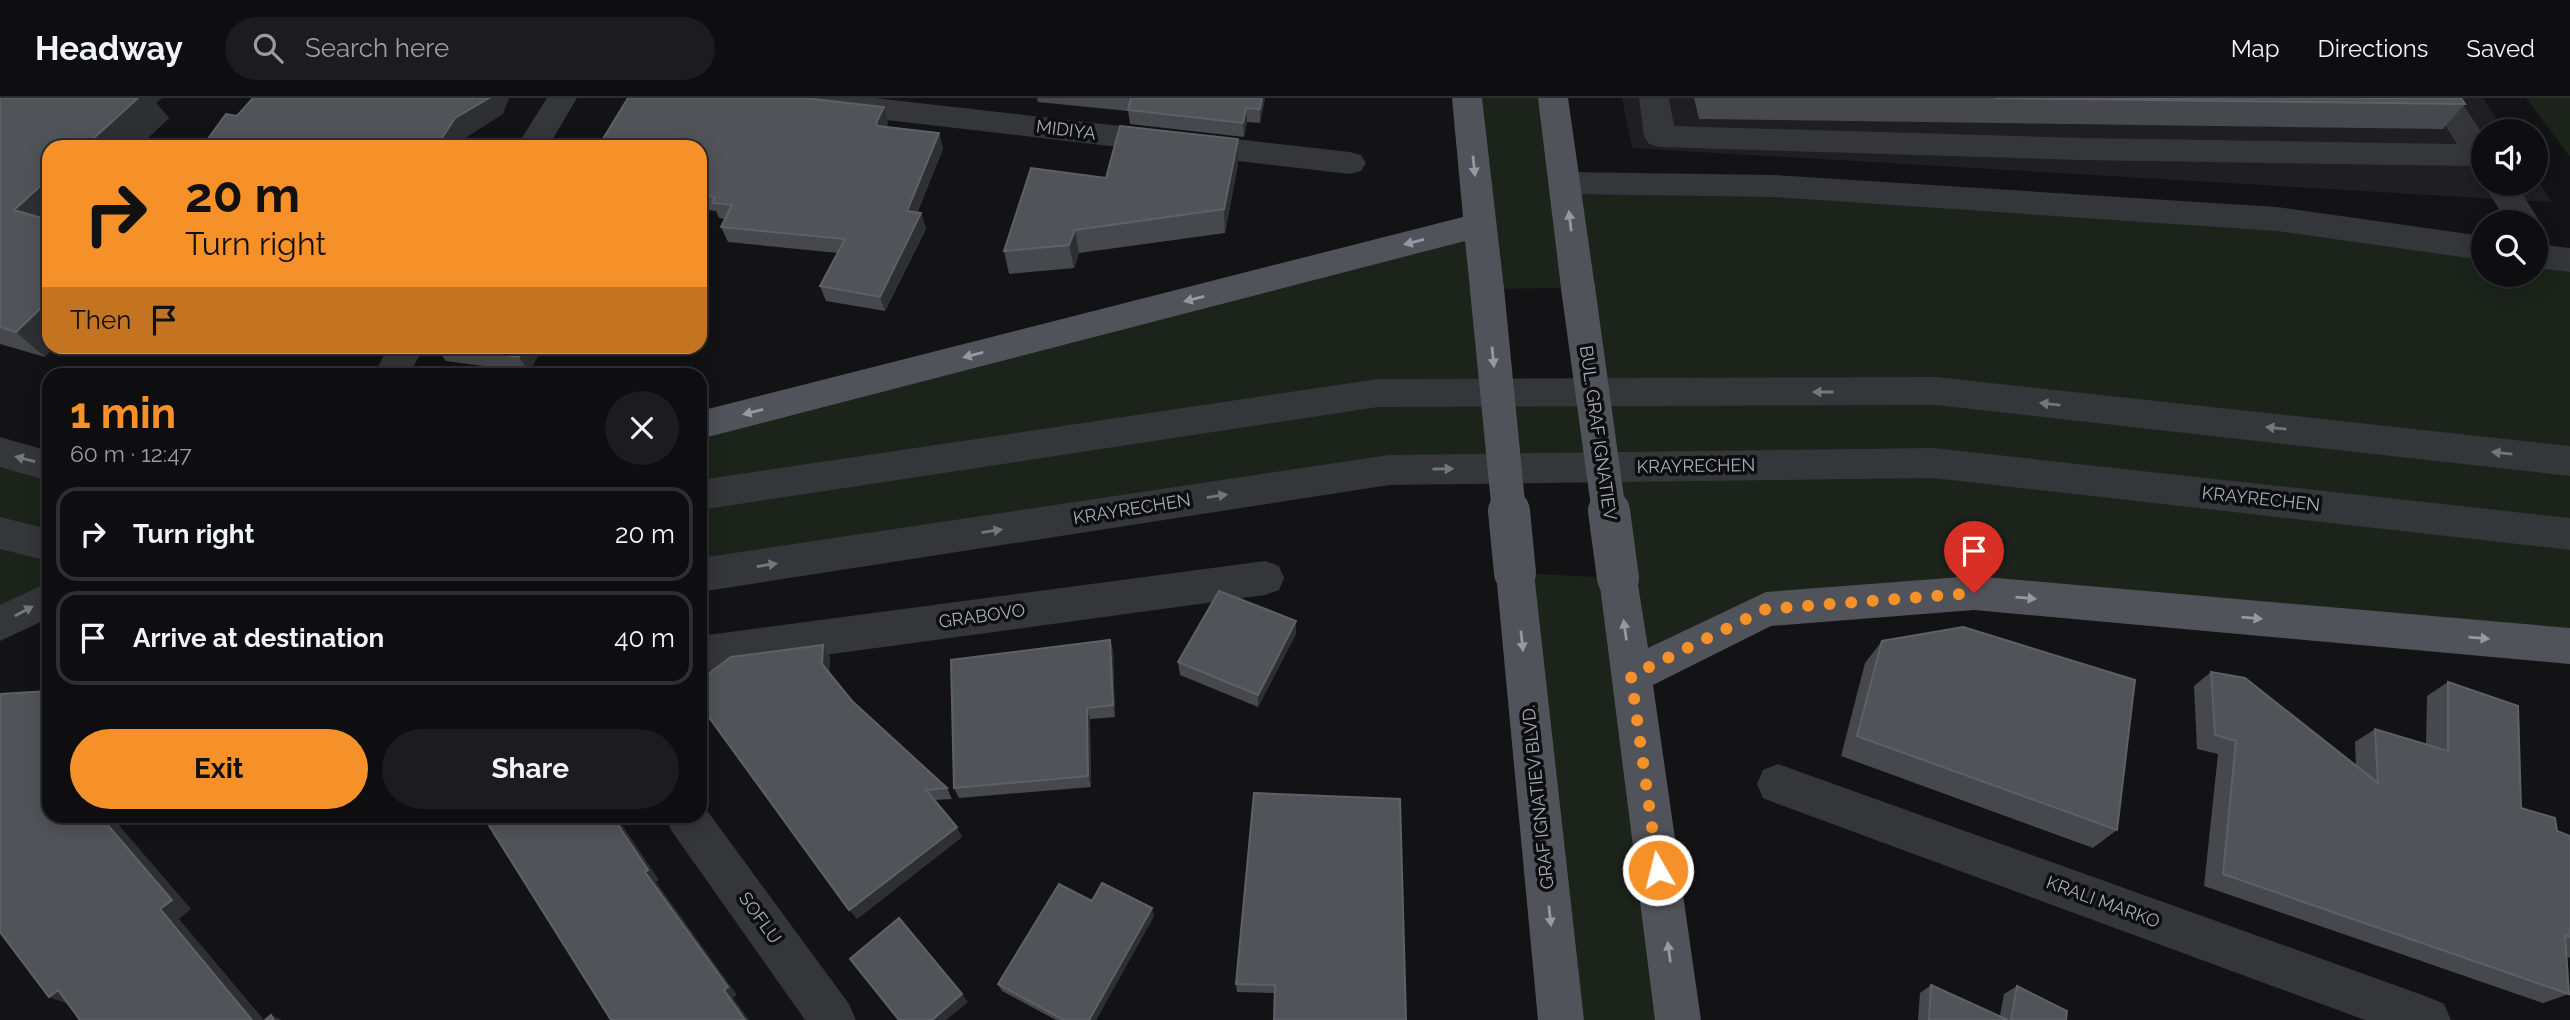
<!DOCTYPE html>
<meta charset="utf-8">
<style>
:root{--surface:#0e0e10;--page:#1c1c1e;--text:#f1f3f6;--muted:#9b9c9f;--line:#2e2e30;--accent:#f6912a}
body{margin:0;font-family:Raleway,sans-serif;background:var(--page);color:var(--text);height:100vh;display:flex;flex-direction:column;font-size:26px;white-space:nowrap}
*{box-sizing:border-box;margin:0}
p{font-size:23px;color:var(--muted)}
.icon{flex:none;width:38px;height:38px;fill:none;stroke:currentColor;stroke-width:2;stroke-linecap:round;stroke-linejoin:round}
.map{position:relative;flex:1;overflow:hidden}
.sheet{position:absolute;left:42px;top:270px;width:665px;height:455px;display:flex;flex-direction:column;background:var(--surface);border-radius:21px;box-shadow:0 4px 18px #0003,0 0 0 2px var(--line)}
.sheet>*{flex:none}
.hud{position:absolute;left:42px;top:42px;width:665px;height:214px;border-radius:21px;box-shadow:0 4px 18px #0003,0 0 0 2px var(--line);background:#f6912a;color:#111;overflow:hidden}
.controls{position:absolute;left:2471px;top:21px;display:grid;gap:14px}
.controls a{display:grid;place-items:center;width:77px;height:77px;border-radius:50%;background:var(--surface);box-shadow:0 4px 18px #0003,0 0 0 2px var(--line);font-size:35px}
.pin{position:absolute;display:grid;place-items:center;width:60px;height:60px;color:#fff;margin:-72px -30px;border-radius:50% 50% 50% 0;rotate:-45deg;box-shadow:0 0 7px #0007}
.pin .icon{rotate:45deg}
.me{position:absolute;width:77px;margin:-38px;rotate:352deg;stroke-linejoin:round;filter:drop-shadow(0 0 5px #0008)}
.turn{display:flex;align-items:center;gap:24px;height:147px;padding:0 28px;font-size:32px}
.turn .icon{width:91px;height:91px;stroke-width:2.5}
.turn b{display:block;font-size:49px;line-height:60px}
.then{display:flex;align-items:center;height:66px;padding:0 28px;background:#0003;gap:14px;font-size:26px}
.round{display:grid;place-items:center;flex:none;width:74px;height:74px;border-radius:37px;background:var(--page)}
.headline{display:flex;align-items:center;justify-content:space-between;height:119px;padding:0 28px}
h1{font-size:42px;font-weight:700;line-height:52px;color:var(--accent)}
.button{display:flex;gap:14px;margin-top:auto;padding:14px 28px}
.button a{flex:1;height:80px;border-radius:42px;background:var(--accent);color:#111;font-size:28px;font-weight:700;line-height:80px;text-align:center}
.button a+a{background:var(--page);color:var(--text)}
ul{padding:0;list-style:none}
li{display:flex;align-items:center;gap:21px;height:94px;margin:0 14px 10px;padding:0 14px;border:4px solid var(--line);border-radius:21px}
li div{flex:1}
li b{display:block;font-size:26px}
li em{font-style:normal}
header{display:flex;align-items:center;gap:42px;box-sizing:border-box;height:98px;padding:0 35px;background:var(--surface);border-bottom:2px solid var(--line)}
header strong{font-size:33px}
nav{display:flex;gap:38px;margin-inline-start:auto;font-size:24px}
.search{width:490px;height:63px;background:var(--page);display:flex;align-items:center;gap:18px;box-sizing:border-box;padding:0 24px;border-radius:38px;color:var(--muted);font-size:26px}
.map>svg:first-child{display:block}
.built{fill:#1f1f22}
.green{fill:#1b231b;fill-rule:evenodd}
.lines{fill:none;stroke-linecap:round;stroke-linejoin:round}
.minor{fill:#34363a;fill-rule:evenodd}
.major{fill:#505359;fill-rule:evenodd}
.major-bridge-far1{stroke:#505359;stroke-width:34}
.major-bridge{stroke:#505359;stroke-width:42}
.wall{fill:#46484d}
.shaded-wall{fill:#2d2f32}
.building{fill:#505358;stroke:#5d6167;stroke-width:2}
.oneway{fill:#939aa3}
.oneway2{fill:#72777e}
.route{stroke:#f6912a;stroke-width:12;stroke-dasharray:0 21.6}
.labels{text-anchor:middle;stroke-width:7;stroke-linejoin:round;paint-order:stroke}
.street-label{font-size:18px;fill:#a4acb6;stroke:#0e0e10}
</style>
<header>
<strong>Headway</strong>
<div class="search"><svg class="icon" aria-label="search" viewBox="0 0 24 24"><circle cx="10" cy="10" r="6"/><path d="M15 15l6 6"/></svg>Search here</div>
<nav><a>Map</a><a>Directions</a><a>Saved</a></nav>
</header>
<div class="map">
<svg width="2570" height="922" viewBox="0 0 2570 922">
<rect width="100%" height="100%" fill="#131315"/>
<!-- built -->
<path class="built" d="M1622,0H2483L2505,33H2483V86H2536V79L2552,104L1632,50Z"/>
<!-- green -->
<path class="green" d="M1467,0H1553L1565,85L2277,121L2483,150V177H2536V158L2570,163V548L1974,495L1765,511L1631,578L1678,922H1561L1515,475L1617,480L1602,369L1389,372L700,477V327L1480,128ZM1577,190L1592,291H1497L1487,191Z
M2526,0H2570V59Z
M0,354L49,368V501L0,526Z"/>
<g class="lines">
<!-- minor -->
<path class="minor" d="M547,0H577L548,49H516Z
M768,0H875L1350,54L1361,57L1366,65L1361,73L1350,76L783,10L772,7Z
M1639,0H1669L1674,28L2081,40L2457,46L2428,0H2459L2483,37V72L2471,68L2081,62L1660,49L1649,46L1644,38Z
M1565,74L1775,77L2277,109L2483,138V162L2277,133L1775,99L1565,96L1554,93L1549,85L1554,77Z
M2483,85L2516,86L2540,124L2536,132V124H2507Z
M2536,146L2570,150V174L2536,170Z
M389,248H425L409,276H374Z
M1936,279L2570,348V378L1936,307L1378,309L700,412V382L1378,281Z
M0,339L49,353V383L0,369Z
M1933,350L2570,420V452L1933,380L1389,387L700,494V460L1389,357Z
M0,419L49,431V463L0,451Z
M1265,463L1279,468L1284,480L1279,492L1265,497L700,574V538Z
M49,484V520L0,543V507Z
M1778,666L2428,899L2444,906L2451,922H2365L1778,706L1763,700L1757,686L1763,672Z
M700,703L849,906L856,922H805L671,732L665,718H700Z"/>
<!-- major -->
<path class="major" d="M1452,0H1482L1504,191L1499,200L1487,204L1475,200L1470,191L1465,143L700,341V313L1463,119Z
M1538,0H1568L1595,190L1590,199L1578,203L1566,199L1561,190Z
M1515,458L1529,463L1534,475L1584,922H1538L1496,475L1501,463Z
M1618,463L1632,468L1637,480L1648,550L1766,494L1974,478L2570,530V566L1974,512L1771,528L1653,587L1701,922H1655L1599,480L1604,468Z"/>
<!-- major-bridge-far1 -->
<path class="major-bridge-far1" d="M1578,190L1609,415
M1487,191L1509,415"/>
<!-- major-bridge -->
<path class="major-bridge" d="M1509,413L1515,475
M1609,413L1618,480"/>
</g>
<!-- wall -->
<path class="wall" d="M0,0L156,5L169,20L138,49H49L45,259L0,246Z
M1037,0H1265L1260,25L1247,24L1244,39L1130,26L1128,13L1038,4Z
M1694,0H2461L2465,6L2443,31L1699,21Z
M888,25L886,29L939,35L943,51L917,115H921L926,131L885,213L826,203L820,188L838,155L728,144L721,129L725,121L719,120L716,113L700,111V49Z
M1238,66L1225,135L1079,155L1074,170L1009,176L1004,153L1106,80Z
M543,248L529,274L446,263L435,249Z
M1296,536L1258,609L1180,577L1178,564Z
M1110,542L1113,554L1115,619L1090,621L1091,689L959,700L954,690Z
M1882,543L2117,732L2093,750L1841,658L1865,565Z
M823,547L830,559L829,575L852,603L947,690L952,701L934,702L962,739L857,821Z
M2211,574L2356,668L2355,644L2375,631L2426,646L2427,598L2448,584L2521,710L2557,733L2570,738V860L2566,858L2569,896L2543,905L2204,788L2218,656L2197,651L2194,588Z
M1400,701L1275,895L1237,894L1236,886Z
M1092,803L1154,818L1096,922H1056L1002,893L998,886Z
M1931,887L2000,918L2004,896L2017,888L2066,922H1918L1920,895Z"/>
<!-- shaded-wall -->
<path class="shaded-wall" d="M132,0H162L156,5L169,20L138,49H84Z
M489,0H509L503,16L467,39L460,49H436L455,20Z
M1262,0H1265L1260,25V11Z
M884,9L888,25L881,41L876,25Z
M1246,10L1247,24L1244,39L1243,25Z
M939,35L943,51L911,128L907,113Z
M1238,41V66L1225,135L1224,111Z
M49,80V131L14,112Z
M921,115L926,131L885,213L880,199Z
M1075,132L1079,155L1074,170L1069,147Z
M49,202V248H55L45,259L16,234Z
M525,248H543L529,274L519,259Z
M1296,523V536L1258,609V597Z
M1110,542L1113,554L1115,619L1113,607Z
M823,547L830,559L829,578L822,566Z
M1087,610L1090,621L1091,689L1088,678Z
M100,718H111L191,811L179,821L264,922H252L160,811Z
M612,718H616L659,782L656,784L737,897L733,900L749,922H745L724,892L645,774Z
M957,729L962,739L857,821L849,812Z
M1152,810L1154,818L1096,922H1089Z
M58,892L71,907L49,899Z
M962,896L968,904L946,922H932Z
M271,917L282,922H274Z"/>
<!-- building -->
<path class="building" d="M0,0H138L84,49H49V80L14,112L49,122V202L16,234L0,229Z
M253,0H489L455,20L436,49H202L226,16L237,18Z
M628,0H803L884,9L876,25L878,28L939,35L907,113L921,115L880,199L820,188L845,141L721,129L732,107L712,105L715,99L700,97V49H598Z
M1131,0H1262L1260,11L1246,10L1243,25L1128,12Z
M1994,0H2461L2465,6Z
M1120,28L1238,41L1224,111L1075,132L1069,147L1004,153L1031,70L1106,80Z
M435,248H525L519,259Z
M1219,493L1296,523L1258,597L1178,564Z
M1963,529L2135,582L2117,732L1857,638L1882,543Z
M1110,542L1113,607L1087,610L1088,678L954,690L951,562Z
M823,547L822,566L852,603L947,690L926,692L957,729L849,812L700,607V582L731,559Z
M2211,574L2245,580L2378,685L2375,631L2448,653V584L2518,608L2521,710L2555,720L2557,733L2570,738V839L2565,837L2569,896L2223,776L2236,643L2215,637Z
M49,593V718H100L172,802L160,811L252,922H80L58,892L49,899L0,834V596Z
M1254,695L1400,701L1406,922H1274L1275,887L1236,886Z
M483,718H612L648,772L645,774L728,889L724,892L745,922H611Z
M1102,785L1152,810L1089,922H1064L998,886L1059,786L1092,803Z
M899,820L962,896L932,922H899L850,861Z
M1931,887L2008,922H1929Z
M2017,888L2067,913L2066,922H2011Z
M271,917L274,922H265Z"/>
<!-- one-way arrows -->
<defs><path id="oneway-solid" d="M-6-.8H1V-3.2L6.5 0L1 3.2V.8H-6Z" transform="scale(1.75)"/></defs>
<g class="oneway">
<use href="#oneway-solid" transform="translate(1474 68) rotate(84)"/>
<use href="#oneway-solid" transform="translate(1570 123) rotate(-97)"/>
<use href="#oneway-solid" transform="translate(1414 144) rotate(166)"/>
<use href="#oneway-solid" transform="translate(1194 201) rotate(166)"/>
<use href="#oneway-solid" transform="translate(973 257) rotate(166)"/>
<use href="#oneway-solid" transform="translate(1493 259) rotate(84)"/>
<use href="#oneway-solid" transform="translate(753 314) rotate(166)"/>
<use href="#oneway-solid" transform="translate(2026 500) rotate(5)"/>
<use href="#oneway-solid" transform="translate(2252 520) rotate(5)"/>
<use href="#oneway-solid" transform="translate(1625 532) rotate(-98)"/>
<use href="#oneway-solid" transform="translate(2479 540) rotate(5)"/>
<use href="#oneway-solid" transform="translate(1522 543) rotate(84)"/>
<use href="#oneway-solid" transform="translate(1550 818) rotate(84)"/>
<use href="#oneway-solid" transform="translate(1669 854) rotate(-98)"/>
</g>
<g class="oneway2">
<use href="#oneway-solid" transform="translate(1823 294) rotate(180)"/>
<use href="#oneway-solid" transform="translate(2050 306) rotate(-174)"/>
<use href="#oneway-solid" transform="translate(2276 330) rotate(-174)"/>
<use href="#oneway-solid" transform="translate(2502 355) rotate(-174)"/>
<use href="#oneway-solid" transform="translate(25 361) rotate(-165)"/>
<use href="#oneway-solid" transform="translate(1443 371) rotate(-1)"/>
<use href="#oneway-solid" transform="translate(1217 398) rotate(-9)"/>
<use href="#oneway-solid" transform="translate(992 433) rotate(-9)"/>
<use href="#oneway-solid" transform="translate(767 467) rotate(-9)"/>
<use href="#oneway-solid" transform="translate(24 513) rotate(-28)"/>
</g>
<g class="lines">
<!-- route -->
<path class="route" d="M1658,772L1631,578L1766,511L1974,495"/>
</g>
<g class="labels">
<!-- street labels -->
<g class="street-label">
<text transform="translate(1066 32) rotate(7)" y="6">MIDIYA</text>
<text transform="translate(1598 335) rotate(82)" y="6">BUL. GRAF IGNATIEV</text>
<text transform="translate(1696 368) rotate(-1)" y="6">KRAYRECHEN</text>
<text transform="translate(2261 401) rotate(6)" y="6">KRAYRECHEN</text>
<text transform="translate(1132 411) rotate(-9)" y="6">KRAYRECHEN</text>
<text transform="translate(982 518) rotate(-8)" y="6">GRABOVO</text>
<text transform="translate(1538 699) rotate(-96)" y="6">GRAF IGNATIEV BLVD.</text>
<text transform="translate(2103 804) rotate(20)" y="6">KRALI MARKO</text>
<text transform="translate(760 820) rotate(54)" y="6">SOFLU</text>
</g>
</g>
</svg>
<div class="controls">
<a><svg class="icon" aria-label="sound" viewBox="0 0 24 24"><path d="M4 9h4l5-4v14l-5-4H4zM17 9q2 3 0 6"/></svg></a>
<a><svg class="icon" aria-label="search" viewBox="0 0 24 24"><circle cx="10" cy="10" r="6"/><path d="M15 15l6 6"/></svg></a>
</div>
<div class="pin" style="left:1974px;top:495px;background:#d93025"><svg class="icon" aria-label="arrive" viewBox="0 0 24 24"><path d="M6 21V4h12l-3 4 3 4H6"/></svg></div>
<svg class="me" style="left:1658px;top:772px" viewBox="-20 -20 40 40"><circle r="17" fill="#f6912a" stroke="#fff" stroke-width="3"/><path d="M0-11L8 9 0 5-8 9z" fill="#fff"/></svg>
<div class="hud">
<div class="turn"><svg class="icon" aria-label="right" viewBox="0 0 24 24"><path d="M7 20v-9h11M14 6l5 5-5 5"/></svg><div><b>20 m</b>Turn right</div></div>
<div class="then">Then<svg class="icon" aria-label="arrive" viewBox="0 0 24 24"><path d="M6 21V4h12l-3 4 3 4H6"/></svg></div>
</div>
<section class="sheet">
<div class="headline"><div><h1>1 min</h1><p>60 m · 12:47</p></div><a class="round"><svg class="icon" aria-label="close" viewBox="0 0 24 24"><path d="M6 6l12 12M18 6L6 18"/></svg></a></div>
<ul>
<li><svg class="icon" aria-label="right" viewBox="0 0 24 24"><path d="M7 20v-9h11M14 6l5 5-5 5"/></svg><div><b>Turn right</b></div><em>20 m</em></li>
<li><svg class="icon" aria-label="arrive" viewBox="0 0 24 24"><path d="M6 21V4h12l-3 4 3 4H6"/></svg><div><b>Arrive at destination</b></div><em>40 m</em></li>
</ul>
<div class="button"><a>Exit</a><a>Share</a></div>
</section>
</div>
